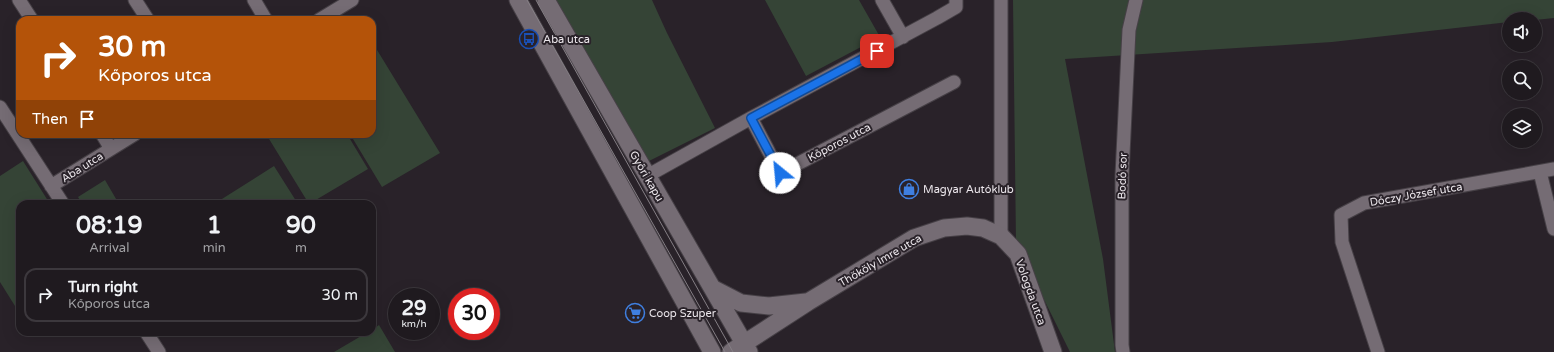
<!DOCTYPE html>
<meta charset="utf-8">
<style>
:root{--surface:#1f1a1f;--page:#272328;--text:#f1f3f6;--muted:#a1a1a4;--line:#3c383d}
body{margin:0;font-family:"Varela Round",sans-serif;background:var(--page);color:var(--text);height:100vh;display:flex;flex-direction:column;font-size:15px;white-space:nowrap}
*{box-sizing:border-box;margin:0}
p{font-size:13px;color:var(--muted)}
.icon{flex:none;width:22px;height:22px;fill:none;stroke:currentColor;stroke-width:2;stroke-linecap:round;stroke-linejoin:round}
.map{position:relative;flex:1;overflow:hidden}
.sheet{position:absolute;left:16px;top:200px;width:360px;height:136px;display:flex;flex-direction:column;background:var(--surface);border-radius:12px;box-shadow:0 4px 16px #0002,0 0 0 1px var(--line)}
.sheet>*{flex:none}
.banner{position:absolute;left:16px;top:16px;width:360px;height:122px;border-radius:12px;box-shadow:0 4px 16px #0002,0 0 0 1px var(--line);background:#b45309;color:#fff;overflow:hidden}
.buttons{position:absolute;left:1502px;top:12px;display:grid;gap:8px}
.buttons a{display:grid;place-items:center;width:40px;height:40px;border-radius:50%;background:var(--surface);box-shadow:0 4px 16px #0002,0 0 0 1px var(--line);font-size:20px}
.speed{position:absolute;left:388px;top:288px;display:flex;gap:8px;font-size:20px;font-weight:700;text-align:center}
.speed>*{display:grid;place-content:center;width:52px;height:52px;border-radius:50%;background:var(--surface);box-shadow:0 4px 16px #0002,0 0 0 1px var(--line);line-height:1}
.speed small{font-size:10px;font-weight:400}
.speed .limit{border:6px solid #d22;background:#fff;color:#111}
.pin{position:absolute;display:grid;place-items:center;width:34px;height:34px;color:#fff;margin:-17px;border-radius:8px;box-shadow:0 2px 6px #0006}
.me{position:absolute;width:44px;margin:-22px;rotate:332deg;stroke-linejoin:round;filter:drop-shadow(0 0 3px #0008)}
.turn{display:flex;align-items:center;gap:14px;height:84px;padding:0 16px;font-size:18px}
.turn .icon{width:52px;height:52px;stroke-width:2.5}
.turn b{display:block;font-size:28px;line-height:34px}
.then{display:flex;align-items:center;height:38px;padding:0 16px;background:#0003;gap:8px;font-size:15px}
.eta{display:flex;justify-content:space-evenly;align-items:center;height:68px;text-align:center}
.eta b{font-size:24px;font-weight:800;line-height:28px}
ul{padding:0;list-style:none}
li{display:flex;align-items:center;gap:12px;height:54px;margin:0 8px 6px;padding:0 8px;border:2px solid var(--line);border-radius:12px}
li div{flex:1}
li b{display:block;font-size:15px}
li em{font-style:normal}
.map>svg:first-child{display:block}
.green{fill:#354436}
.lines{fill:none;stroke-linecap:round;stroke-linejoin:round}
.minor-casing{stroke:#464046;stroke-width:15}
.tertiary-casing{stroke:#464046;stroke-width:19}
.minor{stroke:#756c74;stroke-width:13}
.tertiary{stroke:#756c74;stroke-width:17}
.tram{stroke:#857f85;stroke-width:1}
.route-casing{stroke:#114b97;stroke-width:10}
.route{stroke:#1a73e8;stroke-width:7}
.labels{text-anchor:middle;stroke-width:4;stroke-linejoin:round;paint-order:stroke}
.poi-label{font-size:11px;fill:#ece7ec;stroke:#292229;text-anchor:start}
.street-label{font-size:11px;fill:#ece7ec;stroke:#292229}
</style>
<div class="map">
<svg width="1554" height="352" viewBox="0 0 1554 352">
<rect width="100%" height="100%" fill="#292229"/>
<!-- green -->
<path class="green" d="M554,0H652L667,33L715,128L641,165Z
M765,0H859L880,37L806,76Z
M1013,0H1554V18L1535,20L1509,19V22L1332,42L1065,59L1103,259L1115,352H1070L1016,243Z
M374,45L440,153L382,187L350,134H372V46Z
M266,134H347L368,169L309,204Z
M23,161L50,204H20V303L15,306L0,282V176Z
M274,166L298,204H214Z
M105,180L119,204H82L78,197Z
M379,325L395,352H334L368,332H372V330Z"/>
<g class="lines">
<!-- minor casing -->
<g class="minor-casing">
<path id="minor" d="M19,0L32,20
M135,0L148,20
M254,0L266,20
M882,0L903,37
M319,20L352,0
M0,107L63,204
M751,118L780,173L954,82
M102,134L111,149
M1540,172L1554,229
M647,176L751,118L937,18L956,7V0
M51,186L135,134
M1001,236V0
M146,332L159,352
M1123,352L1122,345V175L1129,30L1136,0
M1378,352L1342,242L1341,215L1364,203L1554,169"/>
</g>
<!-- tertiary casing -->
<g class="tertiary-casing">
<path id="tertiary" d="M518,0L712,352
M546,0L749,352
M712,288L741,303L769,306L806,302
M731,352L808,302L914,238L944,228L967,226L983,228L1001,236L1018,254L1053,352"/>
</g>
<!-- minor -->
<use href="#minor" class="minor"/>
<!-- tertiary -->
<use href="#tertiary" class="tertiary"/>
<!-- tram -->
<path class="tram" d="M527,0L725,352
M536,0L733,352"/>
</g>
<g class="lines">
<!-- route casing -->
<g class="route-casing">
<path id="route" d="M780,173L751,118L877,51"/>
</g>
<!-- route -->
<use href="#route" class="route"/>
</g>
<!-- icons -->
<defs>
<g id="bus-ring" transform="scale(1)"><circle r="9.5" fill="#292229" stroke="#1a4fb4" stroke-width="1.5"/><path d="M-5-6H5V4H4V6H2V4H-2V6H-4V4H-5ZM-3.5-4V0h7V-4ZM-3.5 1.2v1.5H-2V1.2ZM2 1.2v1.5H3.5V1.2Z" fill="#1a4fb4"/></g>
<g id="shop-ring" transform="scale(1)"><circle r="9.5" fill="#292229" stroke="#3f7fe0" stroke-width="1.5"/><path d="M-5-2.5h2.3a2.7 3.5 0 0 1 5.4 0H5L5.5 6h-11ZM-1.5-2.5h3a1.5 2.3 0 0 0-3 0Z" fill="#3f7fe0"/></g>
<g id="supermarket-ring" transform="scale(1)"><circle r="9.5" fill="#292229" stroke="#3f7fe0" stroke-width="1.5"/><path d="M-6-5.5h2.5l.6 2H6L4.5 2H-2.5L-4.4-4H-6ZM-1.5 3.2a1.3 1.3 0 1 0 .1 0ZM3 3.2a1.3 1.3 0 1 0 .1 0Z" fill="#3f7fe0"/></g>
</defs>
<g fill-rule="evenodd">
<use href="#bus-ring" x="529" y="39"/>
<use href="#shop-ring" x="909" y="189"/>
<use href="#supermarket-ring" x="635" y="313"/>
</g>
<g class="labels">
<!-- poi labels -->
<g class="poi-label">
<text x="543" y="43">Aba utca</text>
<text x="923" y="193">Magyar Autóklub</text>
<text x="649" y="317">Coop Szuper</text>
</g>
<!-- street labels -->
<g class="street-label">
<text transform="translate(839 142) rotate(-28)" y="4">Kőporos utca</text>
<text transform="translate(82 167) rotate(-32)" y="4">Aba utca</text>
<text transform="translate(647 176) rotate(60)" y="4">Győri kapu</text>
<text transform="translate(1122 176) rotate(-88)" y="4">Bodó sor</text>
<text transform="translate(1416 194) rotate(-10)" y="4">Dóczy József utca</text>
<text transform="translate(880 260) rotate(-30)" y="4">Thököly Imre utca</text>
<text transform="translate(1031 292) rotate(70)" y="4">Vologda utca</text>
</g>
</g>
</svg>
<div class="buttons">
<a><svg class="icon" aria-label="sound" viewBox="0 0 24 24"><path d="M4 9h4l5-4v14l-5-4H4zM17 9q2 3 0 6"/></svg></a>
<a><svg class="icon" aria-label="search" viewBox="0 0 24 24"><circle cx="10" cy="10" r="6"/><path d="M15 15l6 6"/></svg></a>
<a><svg class="icon" aria-label="layers" viewBox="0 0 24 24"><path d="M12 4l9 5-9 5-9-5zM3 14l9 5 9-5"/></svg></a>
</div>
<div class="speed"><div>29<small>km/h</small></div><div class="limit">30</div></div>
<div class="pin" style="left:877px;top:51px;background:#d93025"><svg class="icon" aria-label="arrive" viewBox="0 0 24 24"><path d="M6 21V4h12l-3 4 3 4H6"/></svg></div>
<svg class="me" style="left:780px;top:173px" viewBox="-20 -20 40 40"><circle r="19" fill="#fff"/><path d="M0-13L10 11 0 6-10 11z" fill="#1a73e8"/></svg>
<div class="banner">
<div class="turn"><svg class="icon" aria-label="right" viewBox="0 0 24 24"><path d="M7 20v-9h11M14 6l5 5-5 5"/></svg><div><b>30 m</b>Kőporos utca</div></div>
<div class="then">Then<svg class="icon" aria-label="arrive" viewBox="0 0 24 24"><path d="M6 21V4h12l-3 4 3 4H6"/></svg></div>
</div>
<section class="sheet">
<div class="eta">
<div><b>08:19</b><p>Arrival</p></div>
<div><b>1</b><p>min</p></div>
<div><b>90</b><p>m</p></div>
</div>
<ul>
<li><svg class="icon" aria-label="right" viewBox="0 0 24 24"><path d="M7 20v-9h11M14 6l5 5-5 5"/></svg><div><b>Turn right</b><p>Kőporos utca</p></div><em>30 m</em></li>
</ul>
</section>
</div>
